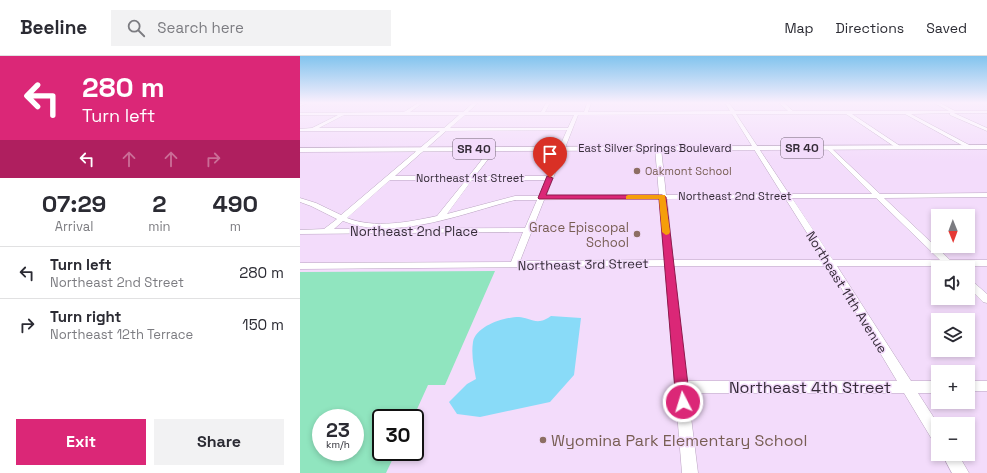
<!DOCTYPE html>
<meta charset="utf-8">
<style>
:root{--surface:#fff;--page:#f2f2f3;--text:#2b2b33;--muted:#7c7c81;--line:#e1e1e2;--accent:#db2777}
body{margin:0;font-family:"Space Grotesk",sans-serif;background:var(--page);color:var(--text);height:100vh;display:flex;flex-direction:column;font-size:15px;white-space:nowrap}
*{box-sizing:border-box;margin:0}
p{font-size:13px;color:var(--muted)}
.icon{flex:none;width:22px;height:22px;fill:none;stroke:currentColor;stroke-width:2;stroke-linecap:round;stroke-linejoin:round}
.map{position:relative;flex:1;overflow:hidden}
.drawer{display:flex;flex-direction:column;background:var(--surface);width:300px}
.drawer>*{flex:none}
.hud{background:#db2777;color:#fff;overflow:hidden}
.needle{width:26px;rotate:179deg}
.controls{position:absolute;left:631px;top:153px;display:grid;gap:8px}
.controls a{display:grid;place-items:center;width:44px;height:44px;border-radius:0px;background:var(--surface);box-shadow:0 2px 6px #0003;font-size:20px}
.speed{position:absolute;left:12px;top:353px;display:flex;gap:8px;font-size:20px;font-weight:700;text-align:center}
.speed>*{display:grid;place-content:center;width:52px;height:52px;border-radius:50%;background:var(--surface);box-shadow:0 2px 6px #0003;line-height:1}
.speed small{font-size:10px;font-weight:400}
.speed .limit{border:2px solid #111;border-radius:6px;background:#fff;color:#111}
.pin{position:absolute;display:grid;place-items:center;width:34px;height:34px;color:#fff;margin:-41px -17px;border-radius:50% 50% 50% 0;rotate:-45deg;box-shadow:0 0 4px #0007}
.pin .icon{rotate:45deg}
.me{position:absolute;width:44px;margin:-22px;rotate:355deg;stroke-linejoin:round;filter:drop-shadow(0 0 3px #0008)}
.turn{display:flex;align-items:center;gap:14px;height:84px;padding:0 16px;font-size:18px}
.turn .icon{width:52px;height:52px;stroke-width:2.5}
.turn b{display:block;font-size:28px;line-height:34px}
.lanes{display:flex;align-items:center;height:38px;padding:0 16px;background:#0003;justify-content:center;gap:20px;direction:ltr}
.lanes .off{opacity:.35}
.eta{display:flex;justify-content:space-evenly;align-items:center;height:68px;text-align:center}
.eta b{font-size:24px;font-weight:700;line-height:28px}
.primary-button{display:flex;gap:8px;margin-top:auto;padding:8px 16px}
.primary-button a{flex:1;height:46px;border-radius:0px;background:var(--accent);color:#fff;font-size:16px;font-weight:700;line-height:46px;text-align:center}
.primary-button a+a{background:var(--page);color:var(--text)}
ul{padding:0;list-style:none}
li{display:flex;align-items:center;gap:12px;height:52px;padding:0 16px;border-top:1px solid var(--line)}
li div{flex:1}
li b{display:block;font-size:15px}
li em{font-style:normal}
header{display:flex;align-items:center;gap:24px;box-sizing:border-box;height:56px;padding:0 20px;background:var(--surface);border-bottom:1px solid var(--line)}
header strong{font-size:19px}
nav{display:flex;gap:22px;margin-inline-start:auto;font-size:14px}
.search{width:280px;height:36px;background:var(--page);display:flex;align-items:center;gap:10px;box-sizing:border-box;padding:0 14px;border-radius:0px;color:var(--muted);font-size:15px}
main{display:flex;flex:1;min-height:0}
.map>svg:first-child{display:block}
.green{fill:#90e5bf;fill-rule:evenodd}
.water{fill:#89dbf8}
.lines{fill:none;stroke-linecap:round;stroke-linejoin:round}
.minor-casing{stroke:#baa4c1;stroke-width:1}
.major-casing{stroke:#baa4c1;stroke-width:1}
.minor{fill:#fff;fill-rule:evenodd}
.major{fill:#fff;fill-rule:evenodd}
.route{fill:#db2777;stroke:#8e194d}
.slow{fill:#f59e0b}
.education-dot{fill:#8d6e63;stroke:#f3dcfb;stroke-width:1.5}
.labels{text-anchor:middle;stroke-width:3;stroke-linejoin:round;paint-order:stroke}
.far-street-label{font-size:11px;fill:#352c38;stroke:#f3dcfb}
.far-education-label{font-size:11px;fill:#785e54;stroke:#f3dcfb;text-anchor:start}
.shield{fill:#f3dcfb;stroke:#6e6172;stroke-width:1}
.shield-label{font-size:12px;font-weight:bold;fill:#352c38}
.education-label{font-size:13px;fill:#785e54;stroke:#f3dcfb;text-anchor:end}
.street-label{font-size:13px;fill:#352c38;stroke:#f3dcfb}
.near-street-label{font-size:16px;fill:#352c38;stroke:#f3dcfb}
.near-education-label{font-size:16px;fill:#785e54;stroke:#f3dcfb;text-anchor:start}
</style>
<header>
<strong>Beeline</strong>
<div class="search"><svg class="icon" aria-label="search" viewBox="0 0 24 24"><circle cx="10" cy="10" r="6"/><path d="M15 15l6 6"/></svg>Search here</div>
<nav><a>Map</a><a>Directions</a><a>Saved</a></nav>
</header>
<main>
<section class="drawer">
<div class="hud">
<div class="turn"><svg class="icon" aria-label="left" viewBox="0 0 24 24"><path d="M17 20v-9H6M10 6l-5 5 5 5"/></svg><div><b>280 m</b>Turn left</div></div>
<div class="lanes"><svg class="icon" aria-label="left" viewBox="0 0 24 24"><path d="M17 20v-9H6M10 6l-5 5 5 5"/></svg><svg class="icon off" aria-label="ahead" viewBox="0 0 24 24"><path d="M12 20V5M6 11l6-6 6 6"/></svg><svg class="icon off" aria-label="ahead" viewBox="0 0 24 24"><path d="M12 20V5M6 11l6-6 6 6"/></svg><svg class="icon off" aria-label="right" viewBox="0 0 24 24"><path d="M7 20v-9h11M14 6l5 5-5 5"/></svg></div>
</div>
<div class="eta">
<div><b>07:29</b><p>Arrival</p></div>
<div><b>2</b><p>min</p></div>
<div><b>490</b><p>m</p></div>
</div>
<ul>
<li><svg class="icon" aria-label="left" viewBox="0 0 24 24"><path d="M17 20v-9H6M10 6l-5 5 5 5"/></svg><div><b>Turn left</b><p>Northeast 2nd Street</p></div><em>280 m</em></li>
<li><svg class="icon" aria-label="right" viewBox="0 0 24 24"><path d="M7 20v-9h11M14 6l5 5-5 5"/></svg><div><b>Turn right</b><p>Northeast 12th Terrace</p></div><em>150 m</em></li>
</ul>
<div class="primary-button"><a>Exit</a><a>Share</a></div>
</section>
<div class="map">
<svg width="687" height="417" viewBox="0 0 687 417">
<rect width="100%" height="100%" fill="#f3dcfb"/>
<!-- green -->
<path class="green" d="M195,215L145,329H128L113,362H81V396H96L86,417H0V216ZM21,362H55V396H21Z"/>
<!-- water -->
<path class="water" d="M251,260L281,262L274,319L250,346L180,361L157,358L149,346L167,328L176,323C174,311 171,299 173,286C176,270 204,261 219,261C225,261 233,266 240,265C243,265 248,262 251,260Z"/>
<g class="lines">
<!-- minor casing -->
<g class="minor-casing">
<path id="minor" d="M7,47L6,48L0,50V48Z
M118,47H123L110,56H163L173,47H178L168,56H241L246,47H250L245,56H284L287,47H291L288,56L430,55L425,47H429L435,55H488L479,47H484L493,55H649L634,47H640L655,55H687V57H654L687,72V75L650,59V57L611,58L671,90V92L669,93L605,58H552L600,90V92L598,93L546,58H436L489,138H572L527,93V91L529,90L580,138L687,137V141L584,142L650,204H687V210H654L650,212L646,210H537L611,325H638V337H618L638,368V387L633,385L604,337H388L398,417H382L365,210L0,213V207L211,206L223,176L0,178V174L24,173L37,163L11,150L0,146V142L16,147L41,159L140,75H0V73L12,72L38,59H0V57L104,56ZM432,58L482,138L366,139L361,92L358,90L355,92L359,139L246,140L278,59ZM44,59H159L144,72H19ZM165,59H274L268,72H150ZM267,74L247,120H175L196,93L193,91L191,92L169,120H95L146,75ZM90,124H166L137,160C109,166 75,173 47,162ZM172,124H246L239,140H215L147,158ZM485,142L524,204H373L367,143ZM492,142H576L640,204H533ZM360,143L365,204L220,205L244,144ZM215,144H237L225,172L34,173L43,165C95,186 163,157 215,144ZM374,210H528L597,325H387Z
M668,223L671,224L687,238V247L683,246L668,231Z
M668,325H687V335H668Z
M642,398H658L669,417H652Z"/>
</g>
<!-- major casing -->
<g class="major-casing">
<path id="major" d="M687,89V93L0,96V92Z"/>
</g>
<!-- minor -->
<use href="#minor" class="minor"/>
<!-- major -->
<use href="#major" class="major"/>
</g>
<!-- sky -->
<linearGradient id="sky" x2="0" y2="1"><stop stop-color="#82c4ee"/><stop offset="0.44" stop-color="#faeffd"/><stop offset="1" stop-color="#faeffd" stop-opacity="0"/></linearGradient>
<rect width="687" height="106" fill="url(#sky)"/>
<!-- route -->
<path class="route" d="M247,120L253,122L246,139H362L366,141L390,346L388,350L383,351L378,350L376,346L359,143H239L238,142Z"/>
<!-- slow -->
<path class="slow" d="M328,139H365L370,176L369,178L366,179L362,176L359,143H326V140Z"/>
<!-- markers -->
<g class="education-dot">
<circle cx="337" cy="115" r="4"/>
<circle cx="337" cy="178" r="4"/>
<circle cx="243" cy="384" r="4"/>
</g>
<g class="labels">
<!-- far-street labels -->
<g class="far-street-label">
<text x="355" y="96">East Silver Springs Boulevard</text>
<text x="170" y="126">Northeast 1st Street</text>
<text x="435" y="144">Northeast 2nd Street</text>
</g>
<!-- far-education labels -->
<g class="far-education-label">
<text x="345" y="119">Oakmont School</text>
</g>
<!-- shield labels -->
<g class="shield">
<rect x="481" y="82" width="42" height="20" rx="3"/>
<rect x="153" y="83" width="42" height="20" rx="3"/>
</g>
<g class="shield-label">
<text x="502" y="96">SR 40</text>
<text x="174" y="97">SR 40</text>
</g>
<!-- education labels -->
<g class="education-label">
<text x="329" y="176">Grace Episcopal<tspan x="329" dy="15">School</tspan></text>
</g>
<!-- street labels -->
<g class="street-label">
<text x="114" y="180">Northeast 2nd Place</text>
<text transform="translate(283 208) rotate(-1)" y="5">Northeast 3rd Street</text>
<text transform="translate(547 236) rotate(58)" y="5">Northeast 11th Avenue</text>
</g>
<!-- near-street labels -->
<g class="near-street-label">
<text x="510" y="337">Northeast 4th Street</text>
</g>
<!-- near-education labels -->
<g class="near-education-label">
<text x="251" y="390">Wyomina Park Elementary School</text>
</g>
</g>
</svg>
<div class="controls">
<a><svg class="needle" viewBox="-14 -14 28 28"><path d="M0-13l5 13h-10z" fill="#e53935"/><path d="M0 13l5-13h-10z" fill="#7c7c81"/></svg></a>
<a><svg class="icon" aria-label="sound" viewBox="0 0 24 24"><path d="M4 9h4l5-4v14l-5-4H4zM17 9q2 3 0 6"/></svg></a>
<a><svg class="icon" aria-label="layers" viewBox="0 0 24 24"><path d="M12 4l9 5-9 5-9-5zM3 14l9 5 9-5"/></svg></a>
<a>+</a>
<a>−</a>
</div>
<div class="speed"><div>23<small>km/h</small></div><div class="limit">30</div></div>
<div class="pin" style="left:250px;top:122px;background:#d93025"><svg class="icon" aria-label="arrive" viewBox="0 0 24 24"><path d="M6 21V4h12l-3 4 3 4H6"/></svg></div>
<svg class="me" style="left:383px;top:346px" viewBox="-20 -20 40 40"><circle r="17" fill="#db2777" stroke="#fff" stroke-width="3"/><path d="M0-11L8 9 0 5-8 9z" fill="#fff"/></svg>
</div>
</main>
